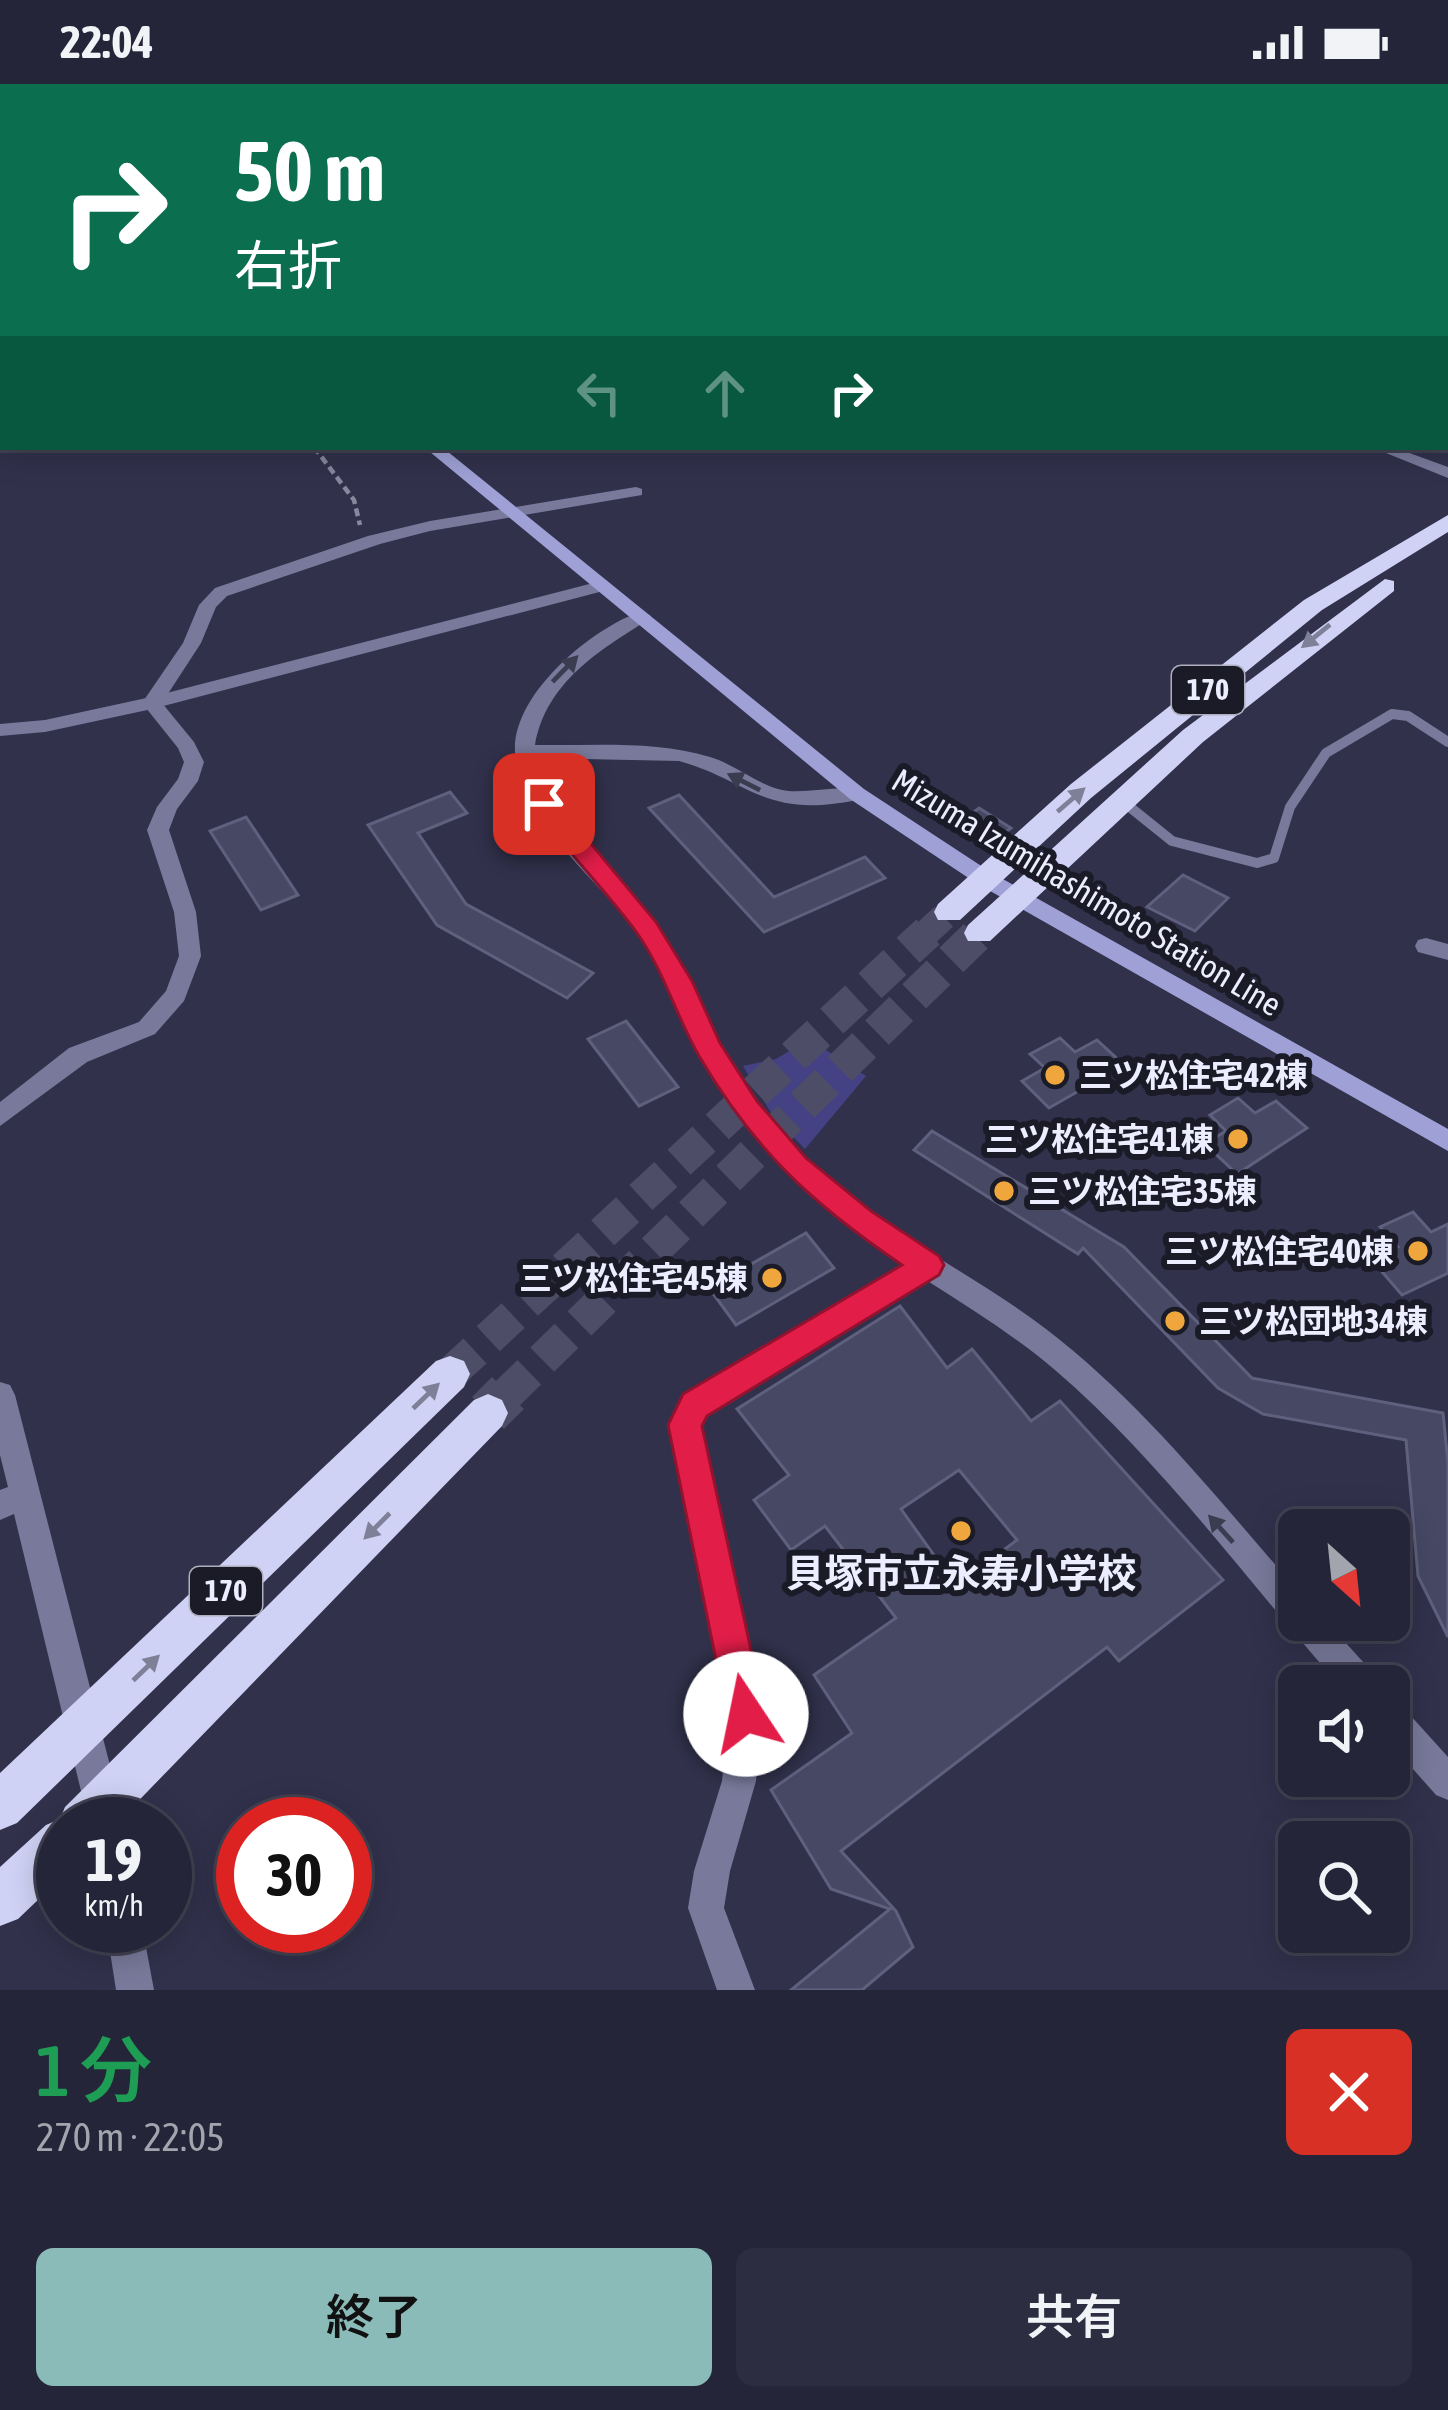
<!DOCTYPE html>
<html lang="ja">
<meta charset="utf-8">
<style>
:root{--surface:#252539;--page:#2d2d41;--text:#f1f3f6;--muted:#a3a5ae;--line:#424253;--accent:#8bbbb9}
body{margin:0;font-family:"Asap Condensed","Noto Sans JP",sans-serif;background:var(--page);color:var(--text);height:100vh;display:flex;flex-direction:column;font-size:45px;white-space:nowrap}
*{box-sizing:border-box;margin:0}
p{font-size:39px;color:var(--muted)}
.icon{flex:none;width:66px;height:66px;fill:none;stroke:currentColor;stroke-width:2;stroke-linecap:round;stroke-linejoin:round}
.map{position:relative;height:1906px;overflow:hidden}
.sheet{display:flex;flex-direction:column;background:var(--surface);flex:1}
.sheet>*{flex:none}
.top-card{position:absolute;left:0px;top:0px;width:1449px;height:366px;box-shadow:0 6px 30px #0003,0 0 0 3px var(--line);background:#0b6e4f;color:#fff;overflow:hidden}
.needle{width:78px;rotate:153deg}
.fabs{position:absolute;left:1278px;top:1425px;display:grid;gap:24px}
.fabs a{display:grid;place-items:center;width:132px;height:132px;border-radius:18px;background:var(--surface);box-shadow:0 6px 30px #0003,0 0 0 3px var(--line);font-size:60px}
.speed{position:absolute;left:36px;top:1713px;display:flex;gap:24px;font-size:60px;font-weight:700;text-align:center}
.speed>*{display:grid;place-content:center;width:156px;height:156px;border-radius:50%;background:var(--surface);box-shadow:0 6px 30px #0003,0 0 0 3px var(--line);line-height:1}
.speed small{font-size:30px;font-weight:400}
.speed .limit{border:18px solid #d22;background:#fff;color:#111}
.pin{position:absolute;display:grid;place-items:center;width:102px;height:102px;color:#fff;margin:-51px;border-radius:24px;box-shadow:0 6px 18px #0006}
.me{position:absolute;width:132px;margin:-66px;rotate:349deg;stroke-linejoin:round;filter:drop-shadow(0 0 9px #0008)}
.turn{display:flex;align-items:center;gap:42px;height:252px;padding:0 36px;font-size:54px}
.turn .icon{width:156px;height:156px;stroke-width:2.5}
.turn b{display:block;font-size:84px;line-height:102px}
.lanes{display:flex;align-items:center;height:114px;padding:0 36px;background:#0003;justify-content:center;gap:60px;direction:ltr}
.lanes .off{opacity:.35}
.round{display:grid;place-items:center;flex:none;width:126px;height:126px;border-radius:18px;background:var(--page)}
.head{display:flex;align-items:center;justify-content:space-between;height:204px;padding:0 36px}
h1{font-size:72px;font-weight:600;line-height:90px;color:#1e9e55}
.button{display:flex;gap:24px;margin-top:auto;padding:24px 36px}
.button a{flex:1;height:138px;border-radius:18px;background:var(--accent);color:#111;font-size:48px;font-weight:600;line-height:138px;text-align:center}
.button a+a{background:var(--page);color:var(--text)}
.status{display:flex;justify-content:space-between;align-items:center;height:84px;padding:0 60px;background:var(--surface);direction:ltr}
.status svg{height:33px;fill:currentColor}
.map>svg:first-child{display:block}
.green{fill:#454185}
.building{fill:#474864;stroke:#5f607e;stroke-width:3;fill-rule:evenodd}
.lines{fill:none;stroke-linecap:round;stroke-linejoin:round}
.trunk-tunnel-far2{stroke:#4d4d67;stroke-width:27;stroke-dasharray:27 14;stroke-linecap:butt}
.trunk-tunnel-far1{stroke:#4d4d67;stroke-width:34;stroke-dasharray:34 18;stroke-linecap:butt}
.trunk-tunnel{stroke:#4d4d67;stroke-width:45;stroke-dasharray:45 22;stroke-linecap:butt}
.path-far1{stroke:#87879e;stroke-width:3;stroke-dasharray:6 3;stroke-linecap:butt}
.path{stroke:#87879e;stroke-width:4.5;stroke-dasharray:8 4.5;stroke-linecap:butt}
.service{stroke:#797a9b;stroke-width:10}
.minor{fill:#797a9b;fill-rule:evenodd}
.tertiary{fill:#797a9b;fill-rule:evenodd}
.secondary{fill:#9fa1d6;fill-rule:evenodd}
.trunk{fill:#cfd2f4;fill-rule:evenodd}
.oneway{fill:#7e8098}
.oneway2{fill:#3b3c50}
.route{fill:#e11d48;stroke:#92132f;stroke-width:3}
.poi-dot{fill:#efa73d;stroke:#1a1b27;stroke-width:4.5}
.labels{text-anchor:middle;stroke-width:12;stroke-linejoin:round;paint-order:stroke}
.shield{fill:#1a1b27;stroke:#adaebe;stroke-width:3}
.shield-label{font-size:30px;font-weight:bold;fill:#ecedff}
.street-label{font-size:33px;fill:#ecedff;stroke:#1a1b27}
.poi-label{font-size:33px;font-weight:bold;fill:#ecedff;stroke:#1a1b27;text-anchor:start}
.near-poi-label{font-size:39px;font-weight:bold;fill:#ecedff;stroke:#1a1b27}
</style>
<div class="status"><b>22:04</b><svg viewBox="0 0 49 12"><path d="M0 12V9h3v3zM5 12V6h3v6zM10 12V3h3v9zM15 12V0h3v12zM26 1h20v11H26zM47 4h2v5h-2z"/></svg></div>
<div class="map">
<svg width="1448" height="1906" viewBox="0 0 1448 1906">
<rect width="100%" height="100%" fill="#31314c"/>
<!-- green -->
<path class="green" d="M809,955L866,992L805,1065L773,1032L743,982L776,975Z"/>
<!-- building -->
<path class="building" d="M450,708L467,729L418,749L466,820L593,889L567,914L437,841L368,741Z
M679,711L774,813L865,773L885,794L764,848L649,724Z
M979,724L1011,744L986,763L953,744Z
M246,733L298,811L261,826L210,747Z
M1183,791L1228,814L1195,847L1147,823Z
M626,937L678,1003L639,1022L588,955Z
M1060,954L1075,968L1097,956L1124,981L1049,1024L1022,997L1045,984L1030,970Z
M1238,1014L1255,1029L1276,1017L1307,1044L1237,1090L1205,1060L1226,1047L1210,1031Z
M932,1047L1124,1163L1252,1294L1443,1329L1448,1379V1553L1418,1492L1406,1356L1263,1330L1218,1304L1083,1164L1078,1170L914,1066Z
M1413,1128L1431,1148L1448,1140V1189L1402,1211L1371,1175L1398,1163L1380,1143Z
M806,1149L834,1184L736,1241L709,1204Z
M900,1222L947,1284L972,1265L1031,1337L1060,1317L1223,1496L1119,1577L1107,1563L841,1767L896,1827L913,1863L862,1906H791L890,1825L831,1805L771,1706L852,1649L814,1591L896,1534L825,1442L791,1466L754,1416L789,1391L737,1325ZM959,1386L1017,1456L956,1502L901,1425Z"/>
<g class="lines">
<!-- trunk-tunnel-far2 -->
<path class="trunk-tunnel-far2" d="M924,851L949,828"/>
<!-- trunk-tunnel-far1 -->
<path class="trunk-tunnel-far1" d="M450,1290L928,848
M505,1312L979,849"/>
<!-- trunk-tunnel -->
<path class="trunk-tunnel" d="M488,1329L508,1309"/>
<!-- path-far1 -->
<path class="path-far1" d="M791,0L811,3"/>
<!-- path -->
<path class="path" d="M314,363L354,416L360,441"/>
<!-- service -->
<path class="service" d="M1121,716L1172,757L1257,779L1274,774L1290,723L1326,669L1392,630L1408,632L1448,658"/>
<!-- minor -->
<path class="minor" d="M446,0H459L462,3H449Z
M1448,336V347L1446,348V337Z
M1371,363H1393L1448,383V394Z
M636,403L642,405V411L430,447L380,460L227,512L216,523L201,559L162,619L194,658L204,678L198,697L177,725L169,746L196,828L201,872L184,917L155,950L87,978L0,1042V1018L69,964L139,938L166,907L179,872L174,828L147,746L157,723L178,695L184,678L178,664L142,619L183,559L199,521L215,504L368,452L430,437Z
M642,527L651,532L648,536C598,567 546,599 535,661C592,662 655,656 710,673C734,680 754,698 778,705C803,713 851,696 867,710C857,718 846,718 832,720C761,728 741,694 679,677L536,674C545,738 613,785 651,834C679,871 695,914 715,955C737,998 769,1037 802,1072C874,1145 966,1184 1046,1245C1143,1319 1219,1417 1299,1508V1536H1325L1374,1590L1379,1602H1340C1247,1497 1162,1378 1055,1286C1015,1252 970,1224 926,1196L705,1331L700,1342L763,1630L756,1697L730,1787L724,1824L755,1906H717L688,1824L694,1787L722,1697L729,1630L670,1341L685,1311L903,1182C818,1127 746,1058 698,967C677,927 663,883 636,846C597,795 519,735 515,668C512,610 592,544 642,527Z
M1426,854L1448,860V876L1418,868L1415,862L1418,856Z
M0,1298L10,1301L15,1311L125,1740H89L14,1430L0,1436V1406L8,1403L0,1371Z
M1389,1616L1401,1621L1448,1673V1716L1436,1711L1389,1658Z
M106,1842H142L154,1906H116Z"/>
<!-- tertiary -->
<path class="tertiary" d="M601,497L607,498V506L152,625L45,648L0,652V640L45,636L151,613Z"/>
<!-- secondary -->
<path class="secondary" d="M0,125L3,126V134L0,133Z
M424,363H442L864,705L992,789L1448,1045V1067L976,799L850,715Z"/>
<!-- trunk -->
<path class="trunk" d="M0,0H14L0,8Z
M1448,431V448L1322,526L1091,714L960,836H938L934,828L938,820L1071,700L1304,516Z
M1385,495L1394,497V507L1203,658L990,857H968L964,849L968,841L1183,646Z
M450,1272L464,1277L470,1290L464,1303L17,1739L0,1746V1689L436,1277Z
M488,1310L502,1316L508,1329L502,1342L116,1740H63V1792L18,1835L0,1842V1783L46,1741L60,1735L65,1723L474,1316Z"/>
</g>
<!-- one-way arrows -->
<defs><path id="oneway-solid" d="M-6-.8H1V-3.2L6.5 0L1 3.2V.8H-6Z" transform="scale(3)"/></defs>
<g class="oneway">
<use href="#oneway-solid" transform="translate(1316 552) rotate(141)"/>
<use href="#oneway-solid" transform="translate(1071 716) rotate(-41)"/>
<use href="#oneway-solid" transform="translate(426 1312) rotate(-44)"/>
<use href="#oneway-solid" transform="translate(377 1442) rotate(135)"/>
<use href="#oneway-solid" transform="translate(146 1584) rotate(-44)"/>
</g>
<g class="oneway2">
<use href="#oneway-solid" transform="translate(565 585) rotate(-46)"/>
<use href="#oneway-solid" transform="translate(744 698) rotate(-153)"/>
<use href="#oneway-solid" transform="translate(1221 1445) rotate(-132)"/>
</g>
<!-- route -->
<path class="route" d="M544,712L553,714L656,838L692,897L720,959L757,1017L806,1074L871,1127L939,1172L944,1181L939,1191L707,1332L702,1342L765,1630L760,1644L746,1650L733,1644L727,1630L668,1341L683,1310L902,1181C811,1119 755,1067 699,972C676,932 664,887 637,849C604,804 564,765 533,720Z"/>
<!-- markers -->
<g class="poi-dot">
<circle cx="1055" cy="991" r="12"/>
<circle cx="1238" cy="1055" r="12"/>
<circle cx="1004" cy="1107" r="12"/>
<circle cx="1418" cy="1167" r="12"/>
<circle cx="772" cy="1194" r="12"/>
<circle cx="1175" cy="1237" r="12"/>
<circle cx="961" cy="1447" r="12"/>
</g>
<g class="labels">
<!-- shield labels -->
<g class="shield">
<rect x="1172" y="582" width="72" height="48" rx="9"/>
<rect x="190" y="1483" width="72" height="48" rx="9"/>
</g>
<g class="shield-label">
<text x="1208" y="616">170</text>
<text x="226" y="1517">170</text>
</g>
<!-- street labels -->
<g class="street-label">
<text transform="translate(1087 808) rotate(31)" y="12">Mizuma Izumihashimoto Station Line</text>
</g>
<!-- poi labels -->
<g class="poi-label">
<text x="1079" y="1003">三ツ松住宅42棟</text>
<text x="1214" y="1067" text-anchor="end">三ツ松住宅41棟</text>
<text x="1028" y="1119">三ツ松住宅35棟</text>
<text x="1394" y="1179" text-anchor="end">三ツ松住宅40棟</text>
<text x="748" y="1206" text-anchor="end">三ツ松住宅45棟</text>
<text x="1199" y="1249">三ツ松団地34棟</text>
</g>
<!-- near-poi labels -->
<g class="near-poi-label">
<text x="961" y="1503">貝塚市立永寿小学校</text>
</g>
</g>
</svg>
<div class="fabs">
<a><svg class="needle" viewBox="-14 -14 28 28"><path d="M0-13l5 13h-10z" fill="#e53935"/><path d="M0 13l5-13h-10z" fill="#a3a5ae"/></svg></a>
<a><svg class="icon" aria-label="sound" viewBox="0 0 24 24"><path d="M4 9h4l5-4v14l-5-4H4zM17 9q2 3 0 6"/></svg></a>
<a><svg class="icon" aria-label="search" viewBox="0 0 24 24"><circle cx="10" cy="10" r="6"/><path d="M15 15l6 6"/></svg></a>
</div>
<div class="speed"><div>19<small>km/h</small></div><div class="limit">30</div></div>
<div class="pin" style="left:544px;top:720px;background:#d93025"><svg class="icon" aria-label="arrive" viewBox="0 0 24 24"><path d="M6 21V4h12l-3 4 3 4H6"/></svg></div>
<svg class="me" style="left:746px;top:1630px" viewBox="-20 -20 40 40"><circle r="19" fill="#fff"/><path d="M0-13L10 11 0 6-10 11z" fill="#e11d48"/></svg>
<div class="top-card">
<div class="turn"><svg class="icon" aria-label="right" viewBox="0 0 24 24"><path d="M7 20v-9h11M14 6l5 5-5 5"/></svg><div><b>50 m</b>右折</div></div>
<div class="lanes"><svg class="icon off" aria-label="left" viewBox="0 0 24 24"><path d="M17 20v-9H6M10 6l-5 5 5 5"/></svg><svg class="icon off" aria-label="ahead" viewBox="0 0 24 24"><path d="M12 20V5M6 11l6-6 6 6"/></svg><svg class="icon" aria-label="right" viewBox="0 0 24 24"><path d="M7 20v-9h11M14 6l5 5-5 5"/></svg></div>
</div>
</div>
<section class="sheet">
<div class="head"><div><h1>1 分</h1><p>270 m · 22:05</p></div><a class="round" style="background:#d93025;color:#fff"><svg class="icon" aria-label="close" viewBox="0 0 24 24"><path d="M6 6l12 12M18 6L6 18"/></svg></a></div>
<div class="button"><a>終了</a><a>共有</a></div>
</section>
